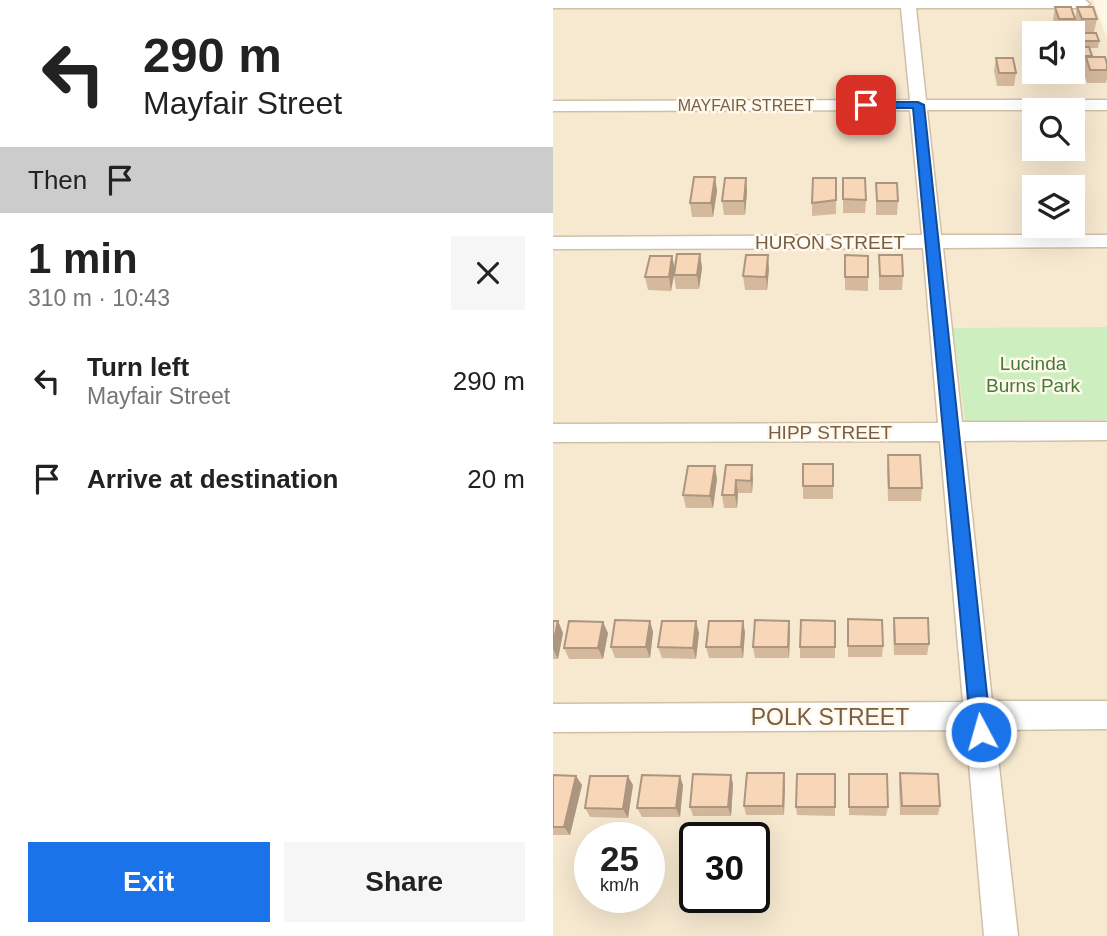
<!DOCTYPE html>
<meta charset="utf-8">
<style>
:root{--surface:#fff;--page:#f6f6f6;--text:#222;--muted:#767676;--accent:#1a73e8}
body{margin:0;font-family:Arial,sans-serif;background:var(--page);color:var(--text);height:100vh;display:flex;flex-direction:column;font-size:26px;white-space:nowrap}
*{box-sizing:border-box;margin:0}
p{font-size:23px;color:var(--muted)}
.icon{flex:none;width:38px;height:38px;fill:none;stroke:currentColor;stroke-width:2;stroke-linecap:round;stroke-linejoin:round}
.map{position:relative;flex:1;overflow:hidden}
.side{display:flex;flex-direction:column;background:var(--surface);width:553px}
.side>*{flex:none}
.hud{background:#fff;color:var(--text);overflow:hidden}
.tools{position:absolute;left:469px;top:21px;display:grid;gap:14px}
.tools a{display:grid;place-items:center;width:63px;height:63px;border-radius:0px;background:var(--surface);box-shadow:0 7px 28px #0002;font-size:35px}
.speed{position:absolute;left:21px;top:822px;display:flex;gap:14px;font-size:35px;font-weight:700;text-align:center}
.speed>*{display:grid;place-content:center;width:91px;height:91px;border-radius:50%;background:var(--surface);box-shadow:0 7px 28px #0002;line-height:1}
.speed small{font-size:18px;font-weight:400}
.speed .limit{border:4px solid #111;border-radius:10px;background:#fff;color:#111}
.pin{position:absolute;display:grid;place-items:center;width:60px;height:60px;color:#fff;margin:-30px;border-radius:14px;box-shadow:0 4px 10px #0006}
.me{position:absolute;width:77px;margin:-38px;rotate:354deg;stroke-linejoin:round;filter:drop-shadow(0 0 5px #0008)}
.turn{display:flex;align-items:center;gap:24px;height:147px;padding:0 28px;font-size:32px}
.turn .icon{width:91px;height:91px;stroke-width:2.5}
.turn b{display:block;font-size:49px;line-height:60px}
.then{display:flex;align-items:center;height:66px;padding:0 28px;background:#0003;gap:14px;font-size:26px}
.round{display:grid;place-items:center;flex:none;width:74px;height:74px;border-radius:0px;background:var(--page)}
.headline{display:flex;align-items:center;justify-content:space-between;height:119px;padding:0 28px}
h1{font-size:42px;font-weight:600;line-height:52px}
.action{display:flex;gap:14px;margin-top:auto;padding:14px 28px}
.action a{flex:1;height:80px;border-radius:0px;background:var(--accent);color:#fff;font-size:28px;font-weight:600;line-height:80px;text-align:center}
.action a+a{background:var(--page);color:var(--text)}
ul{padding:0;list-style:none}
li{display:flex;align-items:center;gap:21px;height:98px;padding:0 28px}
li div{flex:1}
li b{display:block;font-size:26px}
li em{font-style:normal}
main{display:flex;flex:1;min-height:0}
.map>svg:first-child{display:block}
.residential{fill:#f7e9d0;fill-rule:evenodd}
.green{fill:#cdeebf}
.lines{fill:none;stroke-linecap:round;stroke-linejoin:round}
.street-casing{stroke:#d1bfa8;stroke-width:3}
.street{fill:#fff;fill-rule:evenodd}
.wall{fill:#d4b99d}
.shaded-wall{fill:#ad9680}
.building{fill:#f7d7b7;stroke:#ad9680;stroke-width:2}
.route{fill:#1a73e8;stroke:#114b97;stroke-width:2}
.labels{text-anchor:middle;stroke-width:5;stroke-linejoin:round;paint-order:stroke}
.far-street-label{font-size:16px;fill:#795e46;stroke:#fff9eb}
.street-label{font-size:19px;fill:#795e46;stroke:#fff9eb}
.park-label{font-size:19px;fill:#467a3a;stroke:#fff9eb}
.near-street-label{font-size:23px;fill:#795e46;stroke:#fff9eb}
</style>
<main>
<section class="side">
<div class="hud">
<div class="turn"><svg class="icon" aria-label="left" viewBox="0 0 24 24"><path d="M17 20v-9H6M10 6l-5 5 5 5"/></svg><div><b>290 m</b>Mayfair Street</div></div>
<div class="then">Then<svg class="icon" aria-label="arrive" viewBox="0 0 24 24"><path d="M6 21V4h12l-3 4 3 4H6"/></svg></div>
</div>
<div class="headline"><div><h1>1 min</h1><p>310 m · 10:43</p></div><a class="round"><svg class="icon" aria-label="close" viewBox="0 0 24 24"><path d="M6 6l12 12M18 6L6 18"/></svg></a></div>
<ul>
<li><svg class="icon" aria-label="left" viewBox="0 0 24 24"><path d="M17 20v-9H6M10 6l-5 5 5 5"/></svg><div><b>Turn left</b><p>Mayfair Street</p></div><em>290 m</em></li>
<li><svg class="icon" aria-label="arrive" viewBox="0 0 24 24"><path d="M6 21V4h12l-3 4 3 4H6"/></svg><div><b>Arrive at destination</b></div><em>20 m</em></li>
</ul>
<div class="action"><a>Exit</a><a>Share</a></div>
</section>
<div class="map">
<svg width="554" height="936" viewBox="0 0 554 936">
<rect width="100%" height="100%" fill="#fff7e3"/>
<!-- residential -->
<path class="residential" d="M0,0H540L554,39V936H0ZM481,33H520V72H481ZM481,110H520V149H481ZM481,187H520V226H481ZM37,838H96V898H37ZM142,838H201V898H142Z"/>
<!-- green -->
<path class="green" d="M554,327V420L412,421L400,328Z"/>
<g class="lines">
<!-- street casing -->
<g class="street-casing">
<path id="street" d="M0,0H532L537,4L530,8H363L373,100H554V110H374L388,235H554V247L390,248L409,422H554V440L411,441L439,701H554V729L442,730L465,936H431L413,730L0,732V704L410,702L387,441L0,442V424L385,423L370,248L0,249V237L369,235L357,110L0,111V101L357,100L348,8H0Z"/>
</g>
<!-- street -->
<use href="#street" class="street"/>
</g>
<!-- wall -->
<path class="wall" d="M502,7L522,19L524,7L544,19L541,32H526L522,20L519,32H504L500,20Z
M526,33L546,41L545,48H537L539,57L554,64V78L553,83H534L530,71L532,62H522L520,51L521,47H526L524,40Z
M443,58L463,73L461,86H444L441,71Z
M162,177L164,191L160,217H139L137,203Z
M193,178L194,192L192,215H171L169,201Z
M283,178V214L259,216V203Z
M290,178L313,200L312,213H290Z
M323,183L345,201L344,215H323Z
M147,254L149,268L146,289H123L121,276L118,291L95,290L92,277L122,269Z
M292,255L315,277V291L292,290Z
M326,255L350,276L349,290H326Z
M216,269L214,290H192L190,276Z
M335,455L369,488L368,501H335L334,468Z
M280,464V499H250V486Z
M173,465L200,478L199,493H185L184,508H171L169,495Z
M164,479L160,508H133L130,495Z
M341,618L376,644L374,655H341L340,629Z
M295,619L330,646L329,657H295Z
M0,621H5L10,633L5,659H0Z
M97,621L100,632L97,658H62L58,647Z
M236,621L237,632L236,658H202L200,647Z
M282,621V658H247V647Z
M192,632L190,658H156L153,647Z
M55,633L50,659H16L11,648Z
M146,633L143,659L109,658L105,647Z
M347,773L387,806L385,815H347L346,783Z
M282,774V816L244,815L243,807Z
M0,775L29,785L17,835H0Z
M232,783L231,815H193L191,806Z
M296,783L335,807L333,816L296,815Z
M180,784L178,816H140L137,807Z
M80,785L75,818L37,817L32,808Z
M130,785L127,817H89L84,808Z"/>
<!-- shaded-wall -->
<path class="shaded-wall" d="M162,177L164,191L160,217L158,203Z
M193,178L194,192L192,215L191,201Z
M147,254L149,268L146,289L144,275Z
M215,255L216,269L214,290L213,277Z
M119,256L122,269L118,291L116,277Z
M199,465L200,478L199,493L198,481Z
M162,466L164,479L160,508L157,496Z
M183,480L185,493L184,508L182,495Z
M5,621L10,633L5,659L0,649V644Z
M97,621L100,632L97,658L93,647Z
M143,621L146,633L143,659L140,648Z
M190,621L192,632L190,658L188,647Z
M236,621L237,632L236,658L235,647Z
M50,622L55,633L50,659L45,648Z
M231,773L232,783L231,815L230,806Z
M178,775L180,784L178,816L175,807Z
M23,776L29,785L17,835L11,827Z
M75,776L80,785L75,818L70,809Z
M127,776L130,785L127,817L123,808Z"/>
<!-- building -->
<path class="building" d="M502,7H518L522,19H506Z
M524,7H540L544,19H529Z
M526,33H543L546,41H528Z
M521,47H536L539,56H523Z
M533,57H552L554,64V70H537Z
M443,58H460L463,73H446Z
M141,177H162L158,203H137Z
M172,178H193L191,201H169Z
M260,178H283V200L259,203Z
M290,178H312L313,200L290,199Z
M323,183H344L345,201H324Z
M124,254H147L144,275H121Z
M193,255H215L213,277L190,276Z
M292,255L315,256V277H292Z
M326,255H349L350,276H327Z
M97,256H119L116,277H92Z
M335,455H367L369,488H336Z
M250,464H280V486H250Z
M173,465H199L198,481L183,480L182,495H169Z
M135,466H162L157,496L130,495Z
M341,618H375L376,644H342Z
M295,619L329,620L330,646H295Z
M62,620L97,621L93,647H58Z
M202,620L236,621L235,647H200Z
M248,620L282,621V647H247Z
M0,621H5L0,644Z
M16,621L50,622L45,648H11Z
M109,621H143L140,648L105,647Z
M156,621H190L188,647H153Z
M194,773H231L230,806H191Z
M347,773L385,774L387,806H349Z
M140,774L178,775L175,807H137Z
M244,774H282V807H243Z
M296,774H334L335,807H296Z
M0,775L23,776L11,827H0Z
M89,775L127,776L123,808H84Z
M37,776H75L70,809L32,808Z"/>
<!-- route -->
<path class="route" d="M313,102H365L371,105L438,732L435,738L428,741L421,738L418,732L360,108H309V103Z"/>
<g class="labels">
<!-- far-street labels -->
<g class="far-street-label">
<text x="193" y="111">MAYFAIR STREET</text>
</g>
<!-- street labels -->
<g class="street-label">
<text x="277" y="249">HURON STREET</text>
<text x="277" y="439">HIPP STREET</text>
</g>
<!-- park labels -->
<g class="park-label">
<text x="480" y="370">Lucinda<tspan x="480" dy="22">Burns Park</tspan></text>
</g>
<!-- near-street labels -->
<g class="near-street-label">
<text x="277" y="725">POLK STREET</text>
</g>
</g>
</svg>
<div class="tools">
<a><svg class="icon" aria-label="sound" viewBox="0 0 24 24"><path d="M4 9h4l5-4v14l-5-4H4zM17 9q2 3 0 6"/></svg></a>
<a><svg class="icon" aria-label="search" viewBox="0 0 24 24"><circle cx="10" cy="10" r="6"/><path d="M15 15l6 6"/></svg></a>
<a><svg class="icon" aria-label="layers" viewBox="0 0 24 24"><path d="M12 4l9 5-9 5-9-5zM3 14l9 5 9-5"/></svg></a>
</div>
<div class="speed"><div>25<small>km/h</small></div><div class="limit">30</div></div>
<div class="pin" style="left:313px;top:105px;background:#d93025"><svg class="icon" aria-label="arrive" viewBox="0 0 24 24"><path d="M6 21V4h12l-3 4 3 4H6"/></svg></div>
<svg class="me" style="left:428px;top:732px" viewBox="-20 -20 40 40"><circle r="17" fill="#1a73e8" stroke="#fff" stroke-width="3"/><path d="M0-11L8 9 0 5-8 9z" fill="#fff"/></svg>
</div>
</main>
